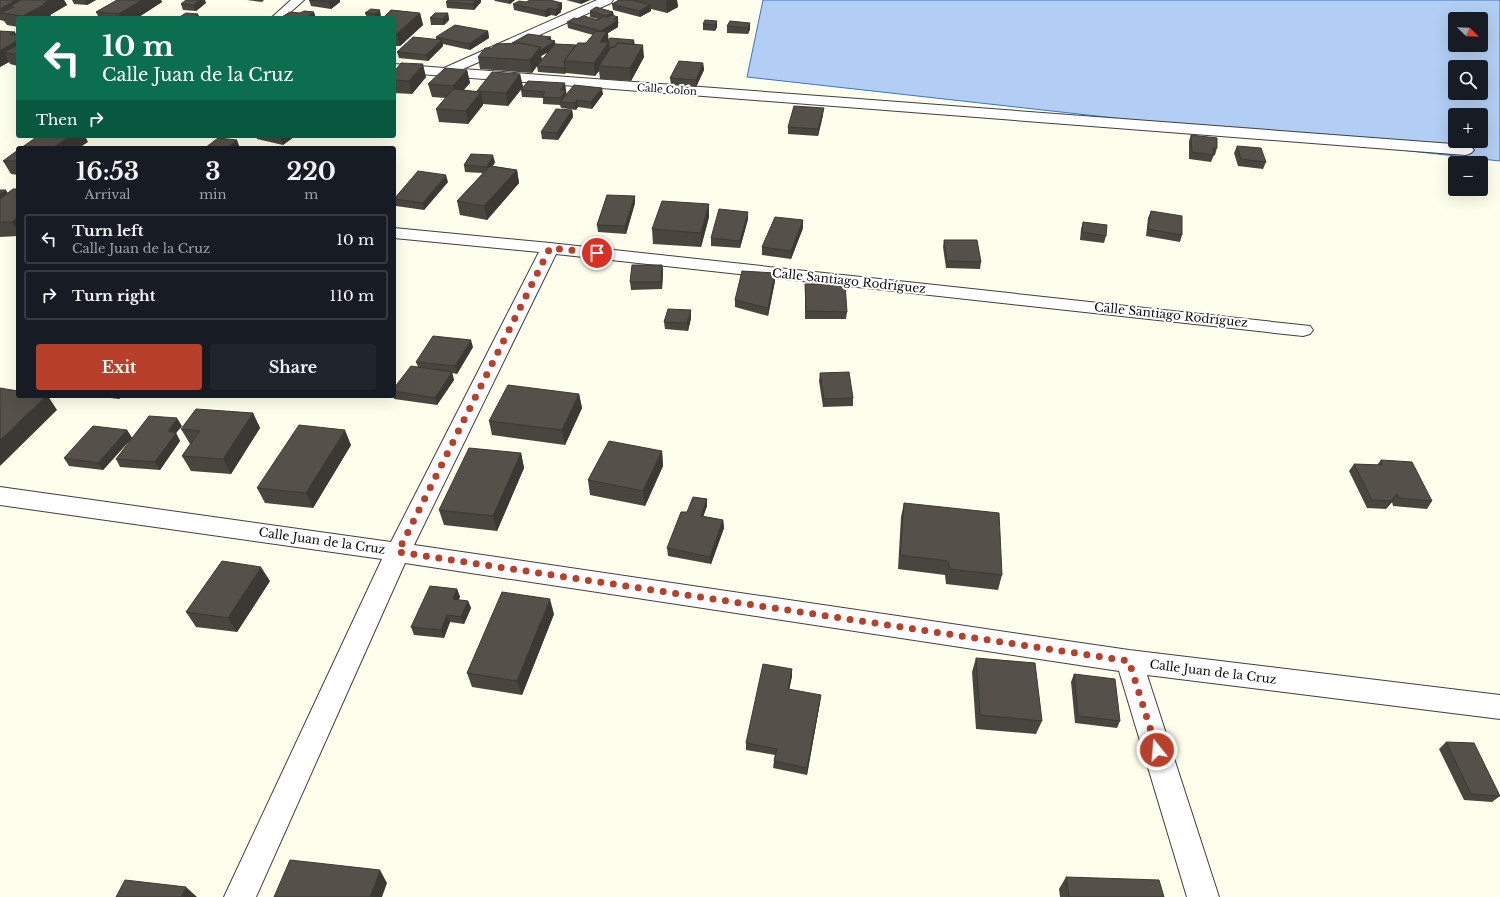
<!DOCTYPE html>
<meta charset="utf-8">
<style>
:root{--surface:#171b24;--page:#20242c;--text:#f1f3f6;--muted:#9ea1a6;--line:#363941;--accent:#b83f29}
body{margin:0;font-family:"Libre Baskerville",serif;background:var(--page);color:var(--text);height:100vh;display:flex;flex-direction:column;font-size:15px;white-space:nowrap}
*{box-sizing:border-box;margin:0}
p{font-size:13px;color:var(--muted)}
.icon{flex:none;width:22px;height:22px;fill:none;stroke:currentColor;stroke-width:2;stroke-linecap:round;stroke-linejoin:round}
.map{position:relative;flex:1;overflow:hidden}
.side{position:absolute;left:16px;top:146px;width:380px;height:252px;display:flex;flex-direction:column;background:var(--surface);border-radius:4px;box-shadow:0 4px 16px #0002}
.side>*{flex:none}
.hud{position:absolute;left:16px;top:16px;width:380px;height:122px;border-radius:4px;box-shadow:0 4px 16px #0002;background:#0b6e4f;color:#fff;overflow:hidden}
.needle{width:26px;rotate:113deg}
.buttons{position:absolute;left:1448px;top:12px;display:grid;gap:8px}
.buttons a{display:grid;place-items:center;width:40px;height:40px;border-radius:4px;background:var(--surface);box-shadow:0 4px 16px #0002;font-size:20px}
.pin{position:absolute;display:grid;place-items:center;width:34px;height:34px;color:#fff;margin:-17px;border:2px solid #fff;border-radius:50%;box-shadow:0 1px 4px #0007}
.me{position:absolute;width:44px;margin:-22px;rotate:343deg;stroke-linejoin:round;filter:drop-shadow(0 0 3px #0008)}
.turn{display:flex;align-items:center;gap:14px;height:84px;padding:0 20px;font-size:18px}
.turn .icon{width:52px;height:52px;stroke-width:2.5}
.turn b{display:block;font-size:28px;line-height:34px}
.then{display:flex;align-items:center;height:38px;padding:0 20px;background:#0003;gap:8px;font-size:15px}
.eta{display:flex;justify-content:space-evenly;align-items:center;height:68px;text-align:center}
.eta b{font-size:24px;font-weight:700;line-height:28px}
.action{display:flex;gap:8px;margin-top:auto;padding:8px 20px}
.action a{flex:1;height:46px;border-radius:4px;background:var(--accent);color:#fff;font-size:16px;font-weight:700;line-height:46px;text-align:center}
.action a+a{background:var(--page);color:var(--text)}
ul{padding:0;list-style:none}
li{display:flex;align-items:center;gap:12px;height:50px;margin:0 8px 6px;padding:0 12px;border:2px solid var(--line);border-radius:4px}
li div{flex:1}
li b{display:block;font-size:15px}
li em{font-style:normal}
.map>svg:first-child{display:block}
.water{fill:#b2cef4;stroke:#3b74c9;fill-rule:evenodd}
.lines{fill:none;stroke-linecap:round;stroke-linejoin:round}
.minor-casing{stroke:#3f3f3f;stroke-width:2}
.minor{fill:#fff;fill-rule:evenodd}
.wall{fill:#49453f;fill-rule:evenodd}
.shaded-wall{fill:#3c3833}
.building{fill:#555049;stroke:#3c3833}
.route{stroke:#b83f29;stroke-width:7;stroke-dasharray:0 12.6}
.labels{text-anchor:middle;stroke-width:4;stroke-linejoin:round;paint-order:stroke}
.far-street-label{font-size:10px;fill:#0c0c0c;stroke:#fff}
.street-label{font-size:12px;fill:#0c0c0c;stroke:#fff}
</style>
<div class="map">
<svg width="1500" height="897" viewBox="0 0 1500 897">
<rect width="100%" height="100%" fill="#fefeec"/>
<!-- water -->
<path class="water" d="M763,0H1500V161L747,77ZM1455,19H1481V45H1455ZM1455,67H1481V93H1455ZM1455,115H1481V141H1455Z"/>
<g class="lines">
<!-- minor casing -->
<g class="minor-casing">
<path id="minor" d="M291,0H304L284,18H271Z
M597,0H613L611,3L463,69L1466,145L1471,147L1474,150L1471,153L1466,155L394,72V64L444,68Z
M394,228L550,243L1310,326L1313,330L1310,334L1303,336L556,254L414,545L1129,650L1500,695V719L1147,675L1219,897H1187L1119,671L405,563L256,897H224L382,559L0,505V487L391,542L539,252L394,238Z"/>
</g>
<!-- minor -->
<use href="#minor" class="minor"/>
</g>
<!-- wall -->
<path class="wall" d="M0,0H64L67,5L50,15L51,16L48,18H18V27L7,25L4,21L0,20Z
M72,0H96L87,5L74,4Z
M117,0H161L162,2L139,17L152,18H99L96,12Z
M247,0H264L262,2Z
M309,0H340V2L331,9L311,6Z
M448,0H481V2L474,10L447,8L446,2Z
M494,0H515L510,4L495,1Z
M566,0H590L581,4Z
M619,0H677L678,7L667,13L651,9V11L640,17L613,10L612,4Z
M206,3L196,11L183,10L181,4Z
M513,4L562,9L561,10V12L556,16L551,15L546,17L514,10Z
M371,9L381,16L379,18H355H367L365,13Z
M590,11L613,12L614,16L619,23H618V27L608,33V40L635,44L644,57L631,81L600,79L599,71L595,76L566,73V72L565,74L538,72L537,66L532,73L480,69L478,57L492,48L551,40L555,44L576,45L586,43L593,35L568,28L567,22L579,19H598L590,17ZM548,52L542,59L541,56Z
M420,13L423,25L400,46H394V18Z
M448,13L449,20L444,25H431L430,18Z
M717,21V27L715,31L703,30V24Z
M750,23V29L748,34L727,33V26Z
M0,31L18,35V66L10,64L9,62L0,67Z
M488,31L489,38L470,50L443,44V46L428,61L399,58L397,52L436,39V37Z
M703,63L704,70L696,87L671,85L670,78Z
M467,70L470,83L463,90L478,92L477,91L520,74L523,87L508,106L483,104V105L468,124L439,122L436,109L446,98L432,97L428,84Z
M394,72L426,77L412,94L394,93Z
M521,90H566V94H603L592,109L578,107L576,110L561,108L560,105L543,104V98L522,97Z
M572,110L573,117L558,140L542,139L541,132Z
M823,115L818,136L788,134V127Z
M1191,135L1217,148L1215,155H1214L1211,162L1189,159V141Z
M256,136H295L283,145L257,139Z
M1237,146L1266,162L1263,169L1238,166L1234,153Z
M18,150V175L11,174L3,161Z
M495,162L493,166L517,170L519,183L487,220L460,215L457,201L483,173L465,172L464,165Z
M448,182L424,210L396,206L394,199Z
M18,189V236L0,237V190L8,193Z
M635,203L626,234L598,232L597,225Z
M709,204V217L701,247L653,244L652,229Z
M1151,211L1182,235L1180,242L1146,236L1148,218Z
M748,219L740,248L711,246V238Z
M1083,222L1106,236L1104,243L1080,240L1081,229Z
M803,228L791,259L762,255V247Z
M944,240L981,262L980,269L946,268L943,247Z
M662,265L663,272L662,289L631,290L630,282Z
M775,273V281L768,316L735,307V300Z
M805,284L847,312L846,319H805Z
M691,318L688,331L665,329L664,322Z
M473,347L457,374L452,373L454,380L437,405L394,399V388L418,367L416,362Z
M820,373L853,398V406L823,407L819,381Z
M579,394L582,408L565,445L492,435L489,421Z
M94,396H122L119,399Z
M253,413L260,428L231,474L191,471L182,456L190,444L181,429Z
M182,426L176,433L180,441L160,470L120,467L116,459Z
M127,430L132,438L103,470L69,466L64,458Z
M351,445L313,508L265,503L257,488Z
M662,451L663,466L645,506L590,495L588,480Z
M521,453L524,468L497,531L444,525L439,510Z
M1381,460L1432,501L1427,509L1393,506L1392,502L1386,509L1367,508L1349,471L1354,464L1377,465Z
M707,499V506L703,516L723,520L724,528L711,564L668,556L667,548L687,512Z
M904,503L1002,575L998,590L946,584L945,575L898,569L901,517Z
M270,581L237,632L196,627L186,612Z
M457,589L460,597L458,600L468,601L471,608L464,624L450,622L444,638L414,635L411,627Z
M554,614L522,695L472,687L467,673Z
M976,658L1042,721L1036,734L976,729L972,672Z
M792,669V676L789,689L820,702L807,775L773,768L774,761L775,755L746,750V743Z
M1074,674L1120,721L1117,728L1075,723L1071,682Z
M1446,742L1500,796L1492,802L1464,800L1439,749Z
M1066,877L1164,897H1060L1059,889Z"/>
<!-- shaded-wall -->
<path class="shaded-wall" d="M16,0H42L10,6L15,15L3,14L0,9Z
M49,0H64L67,5L50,15L51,16L48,18H24L23,16Z
M85,0H96L87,5Z
M142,0H161L162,2L137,18H120L119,14Z
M200,0H205L206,3L196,11L193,5Z
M332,0H340V2L331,9L329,2Z
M476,0H481V2L474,10L473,4Z
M509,0H515L510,4Z
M580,0H590L581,4Z
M668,0H677L678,7L667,13L666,1Z
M562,3V9L561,10V12L556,16L555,10L557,5Z
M650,5L651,11L640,17L639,11Z
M550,8L551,15L546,17L545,11Z
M380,10L381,16L379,18H376L375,14Z
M314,12L316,18H305Z
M613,12L614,18L607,22L606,16Z
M420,13L423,25L400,46L397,34Z
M448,13L449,20L444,25L443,19Z
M198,14L200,18H192Z
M618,17V27L608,33L610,55L599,66V71L595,76L594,63L602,37L601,31L614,19Z
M717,21V27L715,31V25Z
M750,23V29L748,34V28Z
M488,31L489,38L470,50L469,44Z
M15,32L18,38V55L4,52L9,62L0,67V51L10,34Z
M551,37V43L555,41L556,48L541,56L542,59L532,73L530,60L540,47L547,39Z
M442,40L443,46L428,61L426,55Z
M634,40L635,46L628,49Z
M643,45L644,57L631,81L630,68Z
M703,63L704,70L696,87V80Z
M423,64L426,77L412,94L409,81Z
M565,66L566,72L565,74L564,68Z
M467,70L470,83L456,99L453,86Z
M520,74L523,87L508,106L506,93Z
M565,83L566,90L561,97L560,90Z
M602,88L603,94L592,109L591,102Z
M566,90L567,97L562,102L561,98Z
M481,92L483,105L468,124L466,111Z
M577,100L578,107L576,110L575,103Z
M824,108L823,115L818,136V129Z
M572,110L573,117L558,140L557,133Z
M70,136H85L88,142L79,148H52Z
M280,136H295L283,145Z
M237,140L240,148H227Z
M493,155L495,162L488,174L487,167Z
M517,170L519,183L487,220L484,206Z
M446,175L448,182L424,210L423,203Z
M6,190L14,204L0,215V195Z
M635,196V203L626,234L625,226Z
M709,204V217L701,247V233Z
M748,212V219L740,248V241Z
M18,217V231L12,222Z
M803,220V228L791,259V251Z
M662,265L663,272L662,289L661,282Z
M775,273V281L768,316V308Z
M691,310V318L688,331L687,323Z
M471,340L473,347L457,374L455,366Z
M452,372L454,380L437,405L435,398Z
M579,394L582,408L565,445L562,430Z
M46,396H48L57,410L0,466V440Z
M117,396H122L119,399Z
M253,413L260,428L231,474L223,459Z
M177,418L182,426L176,433L180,441L160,470L155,462L168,431Z
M127,430L132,438L103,470L98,463Z
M345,430L351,445L313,508L306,493Z
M662,451L663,466L645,506L643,491Z
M521,453L524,468L497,531L493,516Z
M1397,494L1392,502L1386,509L1391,501Z
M707,499V506L701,523V516Z
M723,520L724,528L711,564L710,557Z
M261,567L270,581L237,632L228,618Z
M457,589L460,597L455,607L453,599Z
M550,599L554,614L522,695L517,681Z
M468,601L471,608L464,624L461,617Z
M447,615L450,622L444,638L441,630Z
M792,669V676L788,696V689Z
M821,695L820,702L807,775V768Z
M380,870L387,883L382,897H370Z
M186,887L197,897H181Z"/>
<!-- building -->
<path class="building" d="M0,0H16L0,9Z
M21,0H49L43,4H45L23,16L0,13L14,7L10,6Z
M117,0H142L119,14L96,12Z
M186,0H200L193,5L181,4Z
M309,0H332L329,2Z
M448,0H476L473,4L446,2Z
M530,0H550L562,3L557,5L561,6L555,10L550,8L545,11L513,4L519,1L526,2Z
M619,0H632L650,5L639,11L612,4Z
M596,7L613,12L606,16L590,11Z
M371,9L380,10L375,14L365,13Z
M391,10L420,13L397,34H394V18H383Z
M304,11L314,12L305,18H280L290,12L300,13Z
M186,13L198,14L192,18H178Z
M435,13H448L443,19L430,18Z
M612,15L618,17L614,19L618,20L601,31L567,22L574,18L579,19L584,16L598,20L604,16L608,17Z
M132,16L152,18H130Z
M705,20L717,21L715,25L703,24Z
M730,21L750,23L748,28L727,26Z
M455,25L488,31L469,44L436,37Z
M0,31L15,32L10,34L18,35V40L0,51Z
M596,31L607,32L600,42H609L594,63L564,61L578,43H586Z
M528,34L551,37L547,39L555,41L541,50L540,47L520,43H512Z
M413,37L442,40L426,55L397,52Z
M610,38L634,40L631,44L617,43L615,47H611L610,48H609V42H607Z
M520,43L540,47L530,60L478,57L485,48H492L496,44Z
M617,43L643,45L630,68L599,66L611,47H615Z
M555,44L576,45L564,61L565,66L564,68L537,66Z
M18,45V55L4,52Z
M679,61L703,63L696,80L670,78Z
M401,63L423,64L409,81L394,80V72Z
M445,68L467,70L453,86L428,84Z
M492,72L520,74L506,93L477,91Z
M528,81L565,83L560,90H566L561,98L542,97L545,92L521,90Z
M574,85L602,88L591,102L577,100L575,103L560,102Z
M453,89L481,92L466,111L436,109Z
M794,106L824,108L818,129L788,127Z
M556,109L572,110L557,133L541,132Z
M1191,135L1217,138V148H1213L1214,155L1192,152Z
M38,136H70L52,148H21Z
M218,138L237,140L227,148H205Z
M68,146L90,148H65Z
M1237,146L1261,148L1266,162L1241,159Z
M18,150V161H3Z
M471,154L493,155L487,167L464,165Z
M490,166L517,170L484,206L457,201Z
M418,171L446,175L423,203L394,199Z
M13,189H18V217L12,222H0V199Z
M0,190H6L0,195Z
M607,195L635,196L625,226L597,225Z
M662,201L709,204L701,233L652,229Z
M719,209L748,212L740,241L711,238Z
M1151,211L1182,216V235L1148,229Z
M775,217L803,220L791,251L762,247Z
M1083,222L1107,225L1106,236L1082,232Z
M944,240H977L981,262L947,261Z
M632,265H662L661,282H630Z
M742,271L775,273L768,308L735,300Z
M805,284H845L847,312L806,311Z
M668,309L691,310L687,323L664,322Z
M433,336L471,340L455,366L416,362Z
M411,366L452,372L435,398L394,391V388Z
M849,372L853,398L824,399L820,373Z
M508,385L579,394L562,430L489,421Z
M0,388L18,391V396H46L0,440Z
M196,409L253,413L223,459L182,456L200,431L181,429Z
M149,416L177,418L168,431L176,433L155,462L116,459Z
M299,425L345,430L306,493L257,488Z
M93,426L127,430L98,463L64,458Z
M609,441L662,451L643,491L588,480Z
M469,448L521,453L493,516L439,510Z
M1381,460L1412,462L1432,501L1399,498L1397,494L1391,501L1372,500L1354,464L1382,465Z
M693,497L707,499L701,516L723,520L710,557L667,548L681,512H687Z
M904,503L999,513L1002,575L950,569L948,561L900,555Z
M222,561L261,567L228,618L186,612Z
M430,586L457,589L453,599L468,601L461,617L447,615L441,630L411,627Z
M502,592L550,599L517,681L467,673Z
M976,658L1035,663L1042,721L980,715Z
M763,664L792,669L788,689L821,695L807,768L774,761L777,749L746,743Z
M1074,674L1115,679L1120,721L1078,716Z
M1446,742L1474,743L1500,796L1471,794Z
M290,860L380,870L370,897H274Z
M1066,877L1159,880L1164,897H1069Z
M125,880L186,887L181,897H116Z"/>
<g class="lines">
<!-- route -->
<path class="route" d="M597,253L550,248L398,552L1129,661L1157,750"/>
</g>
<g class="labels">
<!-- far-street labels -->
<g class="far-street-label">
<text transform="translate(667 89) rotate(4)" y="4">Calle Colón</text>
</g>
<!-- street labels -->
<g class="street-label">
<text transform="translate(849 281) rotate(6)" y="4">Calle Santiago Rodríguez</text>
<text transform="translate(1171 315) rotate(6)" y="4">Calle Santiago Rodríguez</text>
<text transform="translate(322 541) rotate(8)" y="4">Calle Juan de la Cruz</text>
<text transform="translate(1213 672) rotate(7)" y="4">Calle Juan de la Cruz</text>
</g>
</g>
</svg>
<div class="buttons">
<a><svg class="needle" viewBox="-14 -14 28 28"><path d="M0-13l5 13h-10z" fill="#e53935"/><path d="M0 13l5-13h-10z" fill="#9ea1a6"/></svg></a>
<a><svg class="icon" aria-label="search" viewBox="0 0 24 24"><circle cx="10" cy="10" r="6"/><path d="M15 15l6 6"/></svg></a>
<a>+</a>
<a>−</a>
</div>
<div class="pin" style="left:597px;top:253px;background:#d93025"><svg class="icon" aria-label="arrive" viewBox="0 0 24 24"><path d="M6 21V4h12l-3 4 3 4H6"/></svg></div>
<svg class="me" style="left:1157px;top:750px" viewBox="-20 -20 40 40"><circle r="17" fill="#b83f29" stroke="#fff" stroke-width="3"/><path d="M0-11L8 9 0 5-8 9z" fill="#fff"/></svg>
<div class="hud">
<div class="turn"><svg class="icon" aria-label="left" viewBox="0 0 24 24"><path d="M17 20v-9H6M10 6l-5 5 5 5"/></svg><div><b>10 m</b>Calle Juan de la Cruz</div></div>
<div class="then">Then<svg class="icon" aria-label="right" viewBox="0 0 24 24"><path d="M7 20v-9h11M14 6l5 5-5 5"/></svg></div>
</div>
<section class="side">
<div class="eta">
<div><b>16:53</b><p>Arrival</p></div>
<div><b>3</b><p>min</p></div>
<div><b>220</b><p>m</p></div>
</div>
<ul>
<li><svg class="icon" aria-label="left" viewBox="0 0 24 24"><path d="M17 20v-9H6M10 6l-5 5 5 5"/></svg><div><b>Turn left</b><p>Calle Juan de la Cruz</p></div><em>10 m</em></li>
<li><svg class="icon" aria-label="right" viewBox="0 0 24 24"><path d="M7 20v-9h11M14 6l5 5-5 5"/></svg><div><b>Turn right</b></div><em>110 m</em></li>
</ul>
<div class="action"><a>Exit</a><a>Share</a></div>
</section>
</div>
